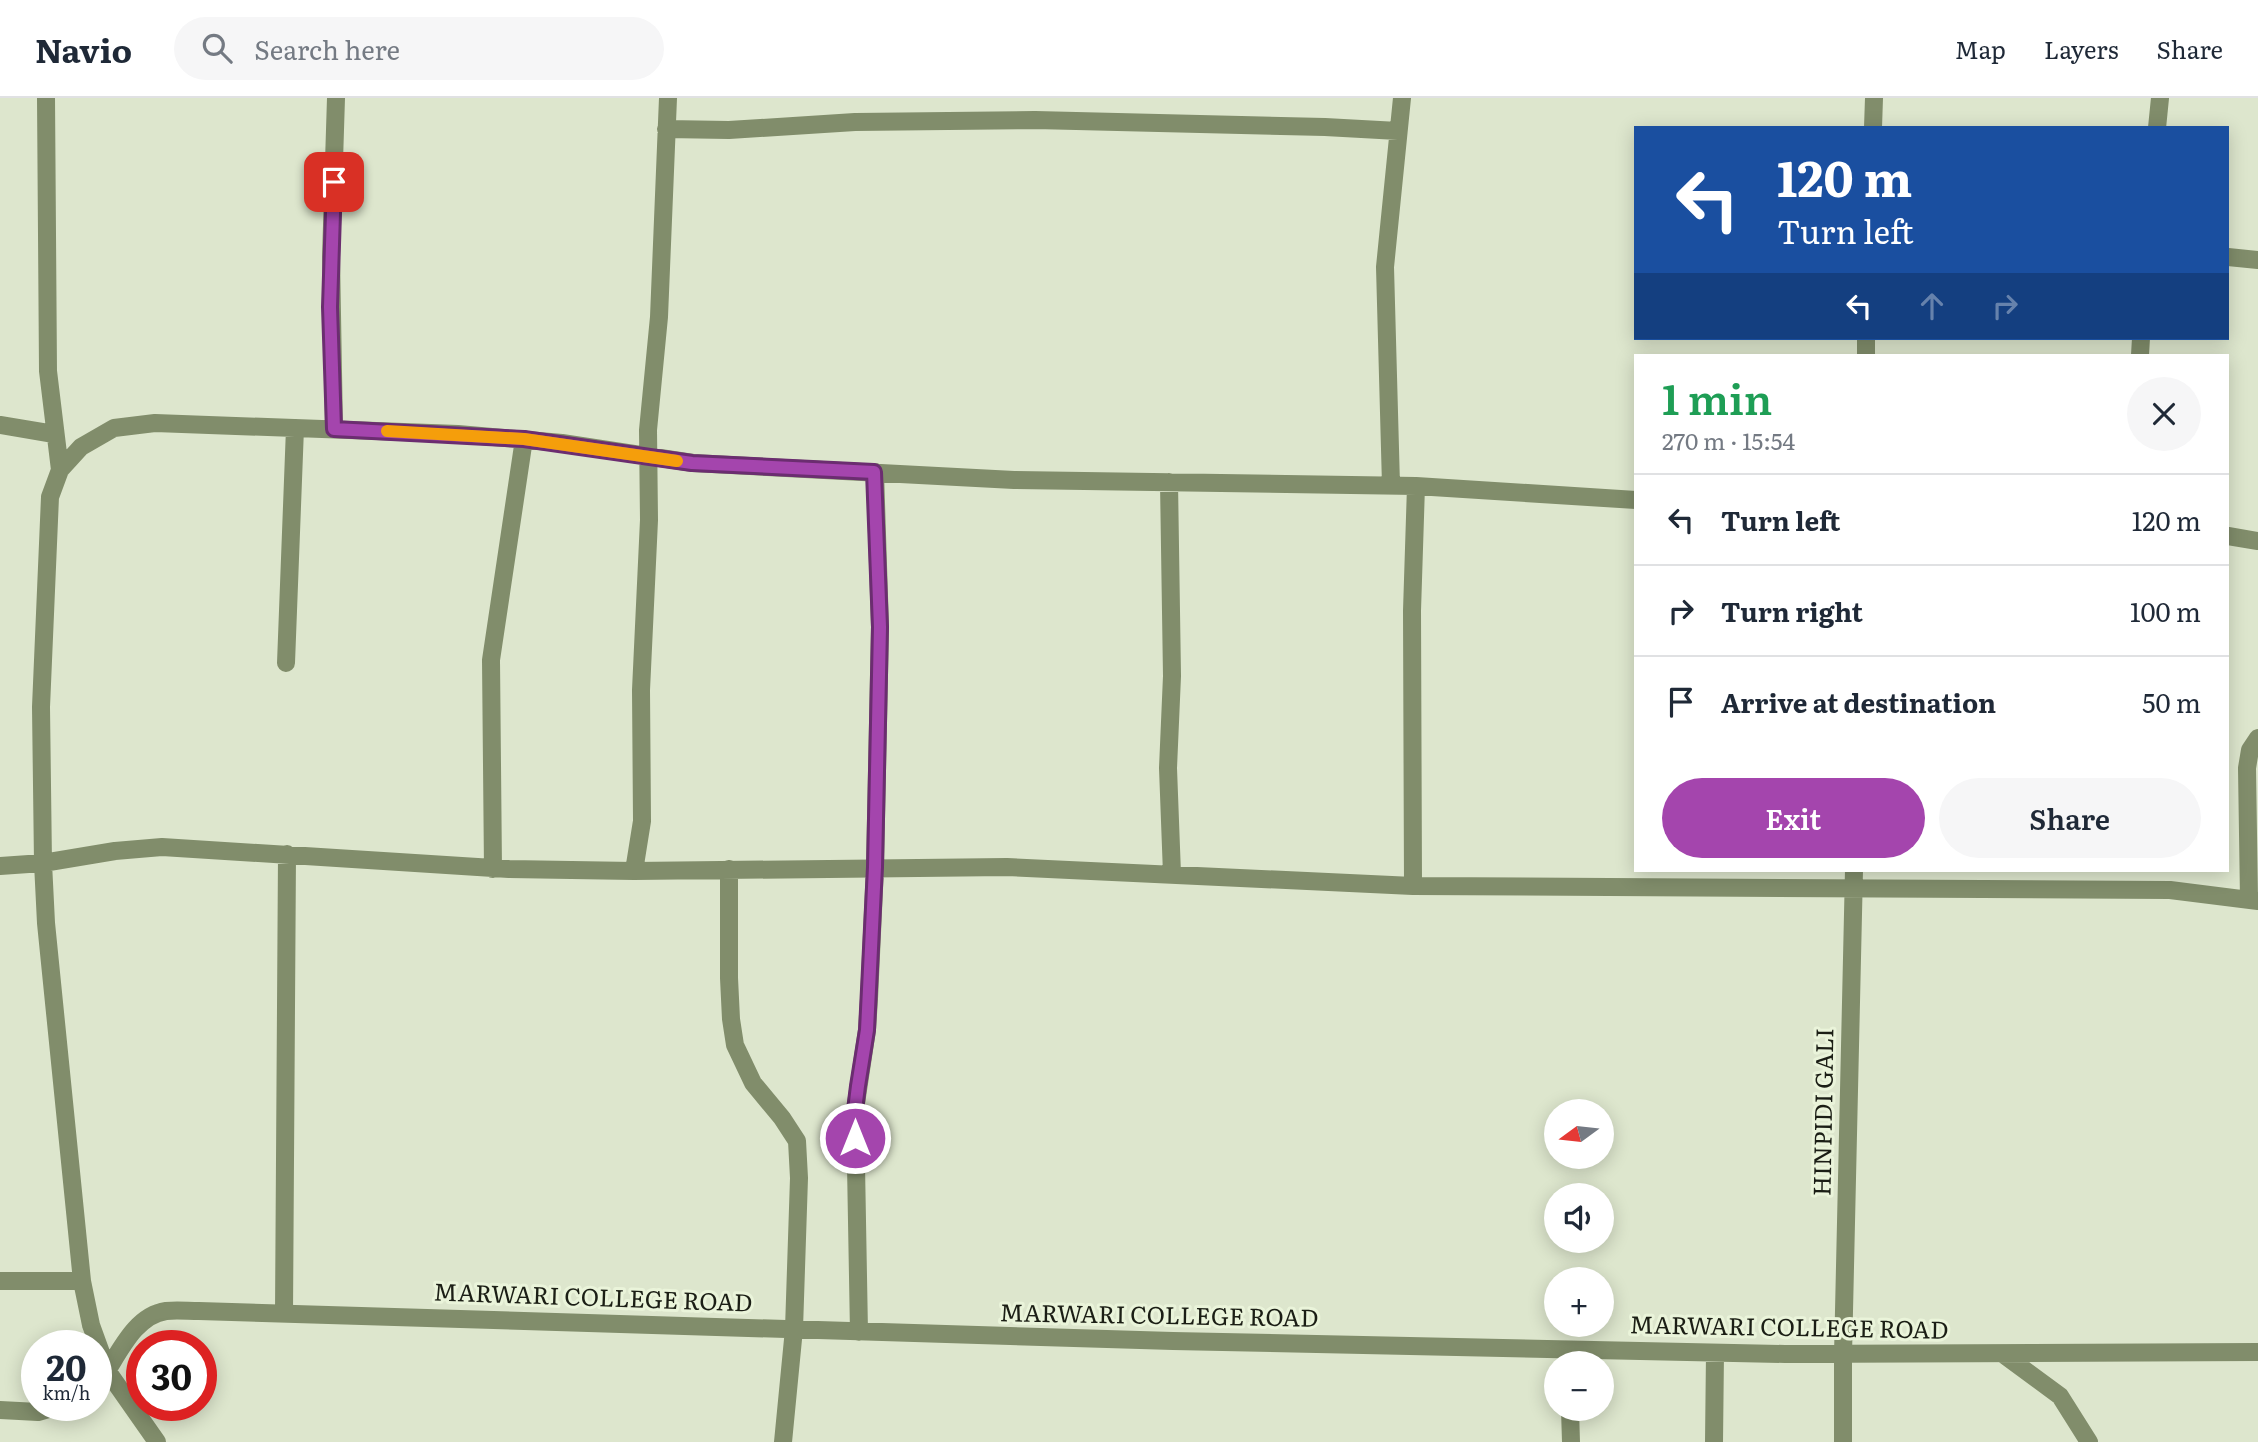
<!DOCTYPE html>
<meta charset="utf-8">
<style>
:root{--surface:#fff;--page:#f6f6f7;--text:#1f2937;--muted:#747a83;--line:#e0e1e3;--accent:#a445ad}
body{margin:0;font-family:Literata,serif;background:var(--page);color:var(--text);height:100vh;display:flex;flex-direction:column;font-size:26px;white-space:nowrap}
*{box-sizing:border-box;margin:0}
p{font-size:23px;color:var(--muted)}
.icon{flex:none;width:38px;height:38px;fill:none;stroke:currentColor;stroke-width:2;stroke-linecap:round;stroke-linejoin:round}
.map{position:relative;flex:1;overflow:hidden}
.sheet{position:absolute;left:1634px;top:256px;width:595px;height:518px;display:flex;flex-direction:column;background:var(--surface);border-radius:0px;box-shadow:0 4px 18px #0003}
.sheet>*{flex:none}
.guide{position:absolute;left:1634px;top:28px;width:595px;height:214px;border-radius:0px;box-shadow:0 4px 18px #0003;background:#1a4fa0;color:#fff;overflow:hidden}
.needle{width:46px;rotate:255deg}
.tools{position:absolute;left:1544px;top:1001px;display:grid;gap:14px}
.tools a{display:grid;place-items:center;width:70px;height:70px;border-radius:50%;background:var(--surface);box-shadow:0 4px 18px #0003;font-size:35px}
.speed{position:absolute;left:21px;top:1232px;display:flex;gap:14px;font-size:35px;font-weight:700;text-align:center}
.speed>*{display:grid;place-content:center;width:91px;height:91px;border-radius:50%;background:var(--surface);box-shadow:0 4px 18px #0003;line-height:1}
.speed small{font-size:18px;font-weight:400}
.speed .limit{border:10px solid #d22;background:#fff;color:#111}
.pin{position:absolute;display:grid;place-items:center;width:60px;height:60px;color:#fff;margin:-30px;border-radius:14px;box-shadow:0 4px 10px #0006}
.me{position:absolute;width:77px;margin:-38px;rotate:0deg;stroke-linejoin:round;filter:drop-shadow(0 0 5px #0008)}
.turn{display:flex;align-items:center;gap:24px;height:147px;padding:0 28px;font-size:32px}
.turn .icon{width:91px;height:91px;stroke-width:2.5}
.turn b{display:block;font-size:49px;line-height:60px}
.lanes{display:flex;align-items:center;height:66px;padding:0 28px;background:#0003;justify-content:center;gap:35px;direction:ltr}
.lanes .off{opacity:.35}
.round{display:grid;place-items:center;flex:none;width:74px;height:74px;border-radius:37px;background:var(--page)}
.head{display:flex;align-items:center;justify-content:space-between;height:119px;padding:0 28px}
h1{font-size:42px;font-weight:600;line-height:52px;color:#1e9e55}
.action{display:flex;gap:14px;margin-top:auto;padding:14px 28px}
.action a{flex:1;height:80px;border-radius:42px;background:var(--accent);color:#fff;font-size:28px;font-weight:600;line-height:80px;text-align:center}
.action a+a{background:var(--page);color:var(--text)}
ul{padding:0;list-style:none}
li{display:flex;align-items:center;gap:21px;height:91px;padding:0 28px;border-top:2px solid var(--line)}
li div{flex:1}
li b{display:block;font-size:26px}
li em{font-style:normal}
header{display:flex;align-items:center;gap:42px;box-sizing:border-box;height:98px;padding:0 35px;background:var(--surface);border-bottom:2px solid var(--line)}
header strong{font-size:33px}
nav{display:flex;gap:38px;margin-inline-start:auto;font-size:24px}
.search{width:490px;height:63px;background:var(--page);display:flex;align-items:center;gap:18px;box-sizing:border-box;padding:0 24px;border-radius:38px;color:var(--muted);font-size:26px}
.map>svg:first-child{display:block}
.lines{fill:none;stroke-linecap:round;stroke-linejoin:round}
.minor{stroke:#818d6b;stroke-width:18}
.route-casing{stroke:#6b2d70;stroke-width:18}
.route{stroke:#a445ad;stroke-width:12}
.slow{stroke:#f59e0b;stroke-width:12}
.labels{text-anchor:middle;stroke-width:6;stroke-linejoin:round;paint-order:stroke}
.street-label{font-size:24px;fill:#1b1e15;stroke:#eaf4da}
</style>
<header>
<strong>Navio</strong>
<div class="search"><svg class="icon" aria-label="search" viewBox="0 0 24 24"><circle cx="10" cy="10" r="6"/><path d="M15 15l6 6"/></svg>Search here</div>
<nav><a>Map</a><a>Layers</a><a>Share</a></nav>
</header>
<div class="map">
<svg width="2258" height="1344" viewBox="0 0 2258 1344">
<rect width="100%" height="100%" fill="#dde6cd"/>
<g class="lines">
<!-- minor -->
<path class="minor" d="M46,0L48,273L60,372
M1873,30L1874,0
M2157,30L2160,0
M666,31L729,32L855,24L1035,22L1325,29L1398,33
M2228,159L2258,162
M1866,257V240
M2140,257L2141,240
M0,327L54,336
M334,331L331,159L336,0
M1169,384L1172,578L1168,670L1172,776
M1391,387L1385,169L1402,0
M1636,402L1416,388L1014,382L693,365L562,345L458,336L155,325L114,330L81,349L60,372L50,399L41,609L43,765L115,753L162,749L509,771L634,773L1007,769L1413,788L2170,792L2258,803
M2228,438L2258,443
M286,565L295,330
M0,768L43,765L46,825L82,1183L91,1227L108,1274L157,1344
M493,771L491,562L524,341
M729,771V880L731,921L735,947L753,985L782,1020L797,1043L799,1080L794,1231L783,1344
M634,773L642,723L641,592L649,422L648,332L659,219L668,0
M1413,788L1412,513L1416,388
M2249,801L2247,670L2250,652L2258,640
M0,1183H82
M284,1215L287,756
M859,1234L855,1012L867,932L869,901L875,769L880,529L875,374
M2003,1256L2060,1298L2089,1344
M96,1289C116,1264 131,1218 166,1213C176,1212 188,1213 199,1213L1173,1243L1785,1256L2258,1254
M1570,1311L1571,1344
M0,1312L38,1314L62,1307
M1714,1344L1715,1255
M1843,1344V1257L1854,772"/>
</g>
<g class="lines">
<!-- route casing -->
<g class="route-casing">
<path id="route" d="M334,84L330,209L334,331L524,341L692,365L874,374L880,529L875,769L867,932L858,988L855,1012V1040"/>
</g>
<!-- route -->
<use href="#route" class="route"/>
<!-- slow -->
<path class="slow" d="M387,333L524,341L677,363"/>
</g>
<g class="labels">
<!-- street labels -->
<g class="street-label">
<text transform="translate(1824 1014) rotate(-89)" y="8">HINPIDI GALI</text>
<text transform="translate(593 1200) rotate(2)" y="8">MARWARI COLLEGE ROAD</text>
<text transform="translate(1159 1218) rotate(1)" y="8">MARWARI COLLEGE ROAD</text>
<text transform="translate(1789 1230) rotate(1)" y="8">MARWARI COLLEGE ROAD</text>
</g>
</g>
</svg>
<div class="tools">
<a><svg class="needle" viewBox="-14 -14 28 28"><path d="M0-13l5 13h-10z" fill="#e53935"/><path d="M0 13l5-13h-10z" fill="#747a83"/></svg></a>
<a><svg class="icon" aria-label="sound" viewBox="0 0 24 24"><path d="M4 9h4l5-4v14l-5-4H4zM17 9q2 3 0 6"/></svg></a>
<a>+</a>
<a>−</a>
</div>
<div class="speed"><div>20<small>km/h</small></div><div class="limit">30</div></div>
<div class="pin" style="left:334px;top:84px;background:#d93025"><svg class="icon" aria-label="arrive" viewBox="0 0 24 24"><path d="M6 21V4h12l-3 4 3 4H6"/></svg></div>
<svg class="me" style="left:855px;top:1040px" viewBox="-20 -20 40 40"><circle r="17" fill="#a445ad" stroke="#fff" stroke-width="3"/><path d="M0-11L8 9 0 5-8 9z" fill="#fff"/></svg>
<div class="guide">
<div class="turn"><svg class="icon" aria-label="left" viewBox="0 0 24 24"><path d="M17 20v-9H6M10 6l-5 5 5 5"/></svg><div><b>120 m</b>Turn left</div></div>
<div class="lanes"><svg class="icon" aria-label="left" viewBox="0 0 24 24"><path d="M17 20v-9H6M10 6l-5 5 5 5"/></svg><svg class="icon off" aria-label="ahead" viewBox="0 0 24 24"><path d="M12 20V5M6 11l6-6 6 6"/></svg><svg class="icon off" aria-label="right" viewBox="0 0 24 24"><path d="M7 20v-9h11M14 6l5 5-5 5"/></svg></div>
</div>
<section class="sheet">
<div class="head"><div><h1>1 min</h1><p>270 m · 15:54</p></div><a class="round"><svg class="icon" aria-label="close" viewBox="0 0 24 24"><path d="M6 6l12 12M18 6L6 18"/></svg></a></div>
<ul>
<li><svg class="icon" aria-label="left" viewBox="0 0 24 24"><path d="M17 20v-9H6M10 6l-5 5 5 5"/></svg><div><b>Turn left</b></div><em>120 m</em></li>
<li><svg class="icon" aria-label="right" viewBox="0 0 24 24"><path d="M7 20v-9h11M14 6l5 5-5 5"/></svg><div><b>Turn right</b></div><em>100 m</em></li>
<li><svg class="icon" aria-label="arrive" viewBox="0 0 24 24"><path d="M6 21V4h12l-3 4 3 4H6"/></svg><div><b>Arrive at destination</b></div><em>50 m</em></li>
</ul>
<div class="action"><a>Exit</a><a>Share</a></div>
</section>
</div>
